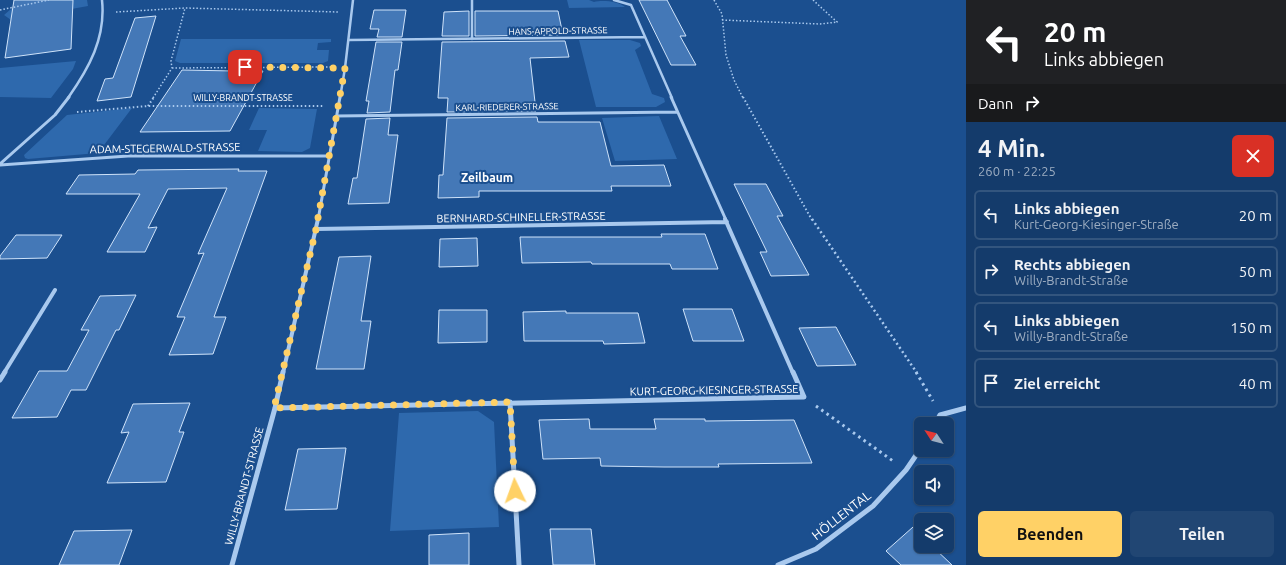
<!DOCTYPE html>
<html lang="de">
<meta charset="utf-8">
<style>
:root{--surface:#143b6b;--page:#214673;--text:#f1f3f6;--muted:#9dadc1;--line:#33557e;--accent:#ffd166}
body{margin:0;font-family:Ubuntu,sans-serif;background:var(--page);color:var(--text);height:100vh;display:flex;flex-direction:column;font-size:15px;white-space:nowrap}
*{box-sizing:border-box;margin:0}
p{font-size:13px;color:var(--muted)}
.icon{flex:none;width:22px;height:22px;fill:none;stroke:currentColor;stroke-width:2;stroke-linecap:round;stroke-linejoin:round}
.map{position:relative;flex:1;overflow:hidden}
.sheet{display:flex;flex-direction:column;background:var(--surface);width:320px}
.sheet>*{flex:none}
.top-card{background:#202124;color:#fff;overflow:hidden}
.needle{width:26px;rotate:306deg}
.tools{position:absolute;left:914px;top:417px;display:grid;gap:8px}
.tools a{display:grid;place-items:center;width:40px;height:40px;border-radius:6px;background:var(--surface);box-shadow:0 1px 3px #0004,0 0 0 1px var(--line);font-size:20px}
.pin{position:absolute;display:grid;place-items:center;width:34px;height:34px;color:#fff;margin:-17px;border-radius:8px;box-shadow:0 2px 6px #0006}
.me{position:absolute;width:44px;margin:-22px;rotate:357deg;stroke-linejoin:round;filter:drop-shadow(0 0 3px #0008)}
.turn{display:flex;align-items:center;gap:14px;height:84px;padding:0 12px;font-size:18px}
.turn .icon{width:52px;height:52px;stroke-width:2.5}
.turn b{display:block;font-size:28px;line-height:34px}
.then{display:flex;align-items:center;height:38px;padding:0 12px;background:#0003;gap:8px;font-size:15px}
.round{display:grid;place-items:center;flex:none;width:42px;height:42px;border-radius:6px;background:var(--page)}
.head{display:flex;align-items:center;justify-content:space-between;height:68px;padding:0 12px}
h1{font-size:24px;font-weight:700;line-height:30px}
.button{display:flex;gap:8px;margin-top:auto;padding:8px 12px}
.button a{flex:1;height:46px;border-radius:6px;background:var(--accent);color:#111;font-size:16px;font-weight:700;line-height:46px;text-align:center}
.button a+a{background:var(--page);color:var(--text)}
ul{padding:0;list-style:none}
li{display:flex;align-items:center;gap:12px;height:50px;margin:0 8px 6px;padding:0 4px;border:2px solid var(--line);border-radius:6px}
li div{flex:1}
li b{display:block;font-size:15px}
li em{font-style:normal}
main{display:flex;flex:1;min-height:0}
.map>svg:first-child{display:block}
.green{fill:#2e69ad}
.building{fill:#4478b7;stroke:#cfe3fa}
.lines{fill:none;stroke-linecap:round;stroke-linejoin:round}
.path-far3{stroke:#a9c9ee;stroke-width:1.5;stroke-dasharray:1.5 2;stroke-linecap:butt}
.path-far2{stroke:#a9c9ee;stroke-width:2;stroke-dasharray:1.5 2.5;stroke-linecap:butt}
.path-far1{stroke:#a9c9ee;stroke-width:2.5;stroke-dasharray:2 3;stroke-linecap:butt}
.path{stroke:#a9c9ee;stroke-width:3;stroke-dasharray:2.5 4;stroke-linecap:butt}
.street-far3{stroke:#a9c9ee;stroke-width:2.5}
.street-far2{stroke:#a9c9ee;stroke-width:3}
.street-far1{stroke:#a9c9ee;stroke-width:4}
.street{stroke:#a9c9ee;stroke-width:5}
.route{stroke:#ffd166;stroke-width:7;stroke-dasharray:0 12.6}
.labels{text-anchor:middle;stroke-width:4;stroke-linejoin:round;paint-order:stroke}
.far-street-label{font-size:9px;fill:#fff;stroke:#1b4f8f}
.street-label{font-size:11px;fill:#fff;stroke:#1b4f8f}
.neighbourhood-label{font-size:12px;font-weight:bold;fill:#fff;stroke:#1b4f8f}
.near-street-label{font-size:13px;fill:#fff;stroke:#1b4f8f}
</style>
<main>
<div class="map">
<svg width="966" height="565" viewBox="0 0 966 565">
<rect width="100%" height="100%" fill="#1b4f8f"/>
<!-- green -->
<path class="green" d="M57,0H87L88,6L11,20L4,15L11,9Z
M567,0H589L594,2C602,0 618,1 625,7L569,8Z
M181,39H331V42L318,43L317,50H329L328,61L323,63H180L175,61Z
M579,40H630L640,43L641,46L635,50L652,94L664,98L665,102L656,107H596Z
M76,61L73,69L51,98L0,97V68Z
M132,108L98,153L28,159L25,158L24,155L67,115Z
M259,108L317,109L310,148L302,152L258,151L267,130H249Z
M659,116L677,159L615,161L602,118Z
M478,411L494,422L499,527L390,531L399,413Z"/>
<!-- building -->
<path class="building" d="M14,0H73L71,49L5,58Z
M639,0H667L686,36H680L696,65H671Z
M374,10H406L402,37H377L379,29H370Z
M469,11V36H442L444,12Z
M475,11H558L563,35L475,36Z
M156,16L131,97L97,101L105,79L113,78L135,18Z
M565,41L569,57L530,58L536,111L447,112L448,98H438L442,42Z
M376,42H402L398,70H395L390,112L367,113L369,101H366Z
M182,70L234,71H263L230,131L140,132Z
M537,117L538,122H600L611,166L664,165L671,186H611L612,191H479V197L438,198L439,175H443L447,118Z
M390,118L388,135H398L389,203L348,204L353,178H357L366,119Z
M239,169L238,171H267L214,317H226L213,354L169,355L185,317H177L204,253L198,254L227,188L168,189L148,228L157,227L145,252H107L140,194H66L79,175L135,174L138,170Z
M734,184H766L783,216H777L809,275L771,276L760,252H767Z
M661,234H705L718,269H672L670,264H592L591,262L522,263L520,237H662Z
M16,235H62L47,258L0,259V256Z
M477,238L478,266L439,267L440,239Z
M371,256L361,321H371L364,369H316L339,257Z
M136,295L119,330H116L86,390H71L57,417L12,418L39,371H67L89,330H81L100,296Z
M683,309H732L744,341H693Z
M439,310H487V342L438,343Z
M566,311V313H638L645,343L604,344L603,341H524L523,312Z
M836,327L856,365L817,366L799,328Z
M190,403L179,432H184L166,482L107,483L129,432L121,433L133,404Z
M589,419L590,429H656L654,419H705V421L794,420L812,463L718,464L719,467H664L601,466L600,458L543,459L539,420Z
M346,448L337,509L285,510L298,449Z
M913,527L921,535V546H932L952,565H901L886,551Z
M550,529H591L595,565H553Z
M132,530L119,565H59L74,531Z
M469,533V565H429V535Z"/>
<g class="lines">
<!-- path-far3 -->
<path class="path-far3" d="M714,0L722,14L726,55L734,80L743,98
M813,0L837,22
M0,10L49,0
M116,12L185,8L339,12
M722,20L820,24L838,22
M172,68L331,67
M153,98L172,68L171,61L185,8"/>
<!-- path-far2 -->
<path class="path-far2" d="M743,97L812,220
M148,106L154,97
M77,112L148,106H323"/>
<!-- path-far1 -->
<path class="path-far1" d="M812,219L917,373"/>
<!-- path -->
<path class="path" d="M916,372L933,401
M816,406L893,461"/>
<!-- street-far3 -->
<path class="street-far3" d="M472,0V39
M614,0L631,5L672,98
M349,40L645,37
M68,98C89,68 106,38 102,0
M340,98L345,68L353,0"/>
<!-- street-far2 -->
<path class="street-far2" d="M671,97L726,220
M336,116L677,112
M0,164L55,115L69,97
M0,165L128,156H330
M318,220L340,97"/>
<!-- street-far1 -->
<path class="street-far1" d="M725,219L793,373
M316,229L727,222
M4,373L55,290
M283,373L318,219"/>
<!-- street -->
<path class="street" d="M0,380L5,372
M510,402L519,565
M275,408L804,397L793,372
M935,424L940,415L966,408
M232,565L275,408L283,372
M778,565L816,549L873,506L906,470L921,448"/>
</g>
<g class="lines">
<!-- route -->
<path class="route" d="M245,67L345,68L316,229L274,408L510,402L515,491"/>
</g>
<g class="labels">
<!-- far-street labels -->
<g class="far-street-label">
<text transform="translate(558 31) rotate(-1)" y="3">HANS-APPOLD-STRASSE</text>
<text x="243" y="101">WILLY-BRANDT-STRASSE</text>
<text transform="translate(507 107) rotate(-1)" y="3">KARL-RIEDERER-STRASSE</text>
</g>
<!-- street labels -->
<g class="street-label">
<text transform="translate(165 148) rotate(-1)" y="4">ADAM-STEGERWALD-STRASSE</text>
<text transform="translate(521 217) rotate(-1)" y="4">BERNHARD-SCHINELLER-STRASSE</text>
<text transform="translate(714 390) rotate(-1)" y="4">KURT-GEORG-KIESINGER-STRASSE</text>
<text transform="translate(244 486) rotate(-75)" y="4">WILLY-BRANDT-STRASSE</text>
</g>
<!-- neighbourhood labels -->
<g class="neighbourhood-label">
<text x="487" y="182">Zeilbaum</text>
</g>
<!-- near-street labels -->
<g class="near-street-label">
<text transform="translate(841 515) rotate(-38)" y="5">HÖLLENTAL</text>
</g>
</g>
</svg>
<div class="tools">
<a><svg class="needle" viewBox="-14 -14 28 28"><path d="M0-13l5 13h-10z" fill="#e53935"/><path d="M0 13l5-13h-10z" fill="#9dadc1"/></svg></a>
<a><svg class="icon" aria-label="sound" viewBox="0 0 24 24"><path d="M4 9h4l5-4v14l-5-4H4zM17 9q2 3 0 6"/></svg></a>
<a><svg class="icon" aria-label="layers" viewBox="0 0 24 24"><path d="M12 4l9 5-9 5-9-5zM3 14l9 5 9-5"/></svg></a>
</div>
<div class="pin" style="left:245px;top:67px;background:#d93025"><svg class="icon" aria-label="arrive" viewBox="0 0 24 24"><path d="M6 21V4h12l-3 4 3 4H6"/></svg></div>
<svg class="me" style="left:515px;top:491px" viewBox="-20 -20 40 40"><circle r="19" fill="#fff"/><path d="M0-13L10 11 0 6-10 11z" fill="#ffd166"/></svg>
</div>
<section class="sheet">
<div class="top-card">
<div class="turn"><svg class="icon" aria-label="left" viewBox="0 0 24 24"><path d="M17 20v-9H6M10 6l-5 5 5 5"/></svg><div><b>20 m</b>Links abbiegen</div></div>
<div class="then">Dann<svg class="icon" aria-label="right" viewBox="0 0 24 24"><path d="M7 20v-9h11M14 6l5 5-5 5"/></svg></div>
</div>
<div class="head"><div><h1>4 Min.</h1><p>260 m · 22:25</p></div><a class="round" style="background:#d93025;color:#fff"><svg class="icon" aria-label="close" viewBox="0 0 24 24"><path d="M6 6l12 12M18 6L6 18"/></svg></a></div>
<ul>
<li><svg class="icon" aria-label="left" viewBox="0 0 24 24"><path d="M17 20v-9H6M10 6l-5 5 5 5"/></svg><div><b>Links abbiegen</b><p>Kurt-Georg-Kiesinger-Straße</p></div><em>20 m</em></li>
<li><svg class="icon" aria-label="right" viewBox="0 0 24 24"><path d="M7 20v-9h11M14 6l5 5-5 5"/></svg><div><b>Rechts abbiegen</b><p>Willy-Brandt-Straße</p></div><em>50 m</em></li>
<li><svg class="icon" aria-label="left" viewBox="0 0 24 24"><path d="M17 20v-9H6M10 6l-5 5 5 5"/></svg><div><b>Links abbiegen</b><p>Willy-Brandt-Straße</p></div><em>150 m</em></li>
<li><svg class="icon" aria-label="arrive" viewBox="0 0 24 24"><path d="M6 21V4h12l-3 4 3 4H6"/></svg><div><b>Ziel erreicht</b></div><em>40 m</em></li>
</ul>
<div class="button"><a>Beenden</a><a>Teilen</a></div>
</section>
</main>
